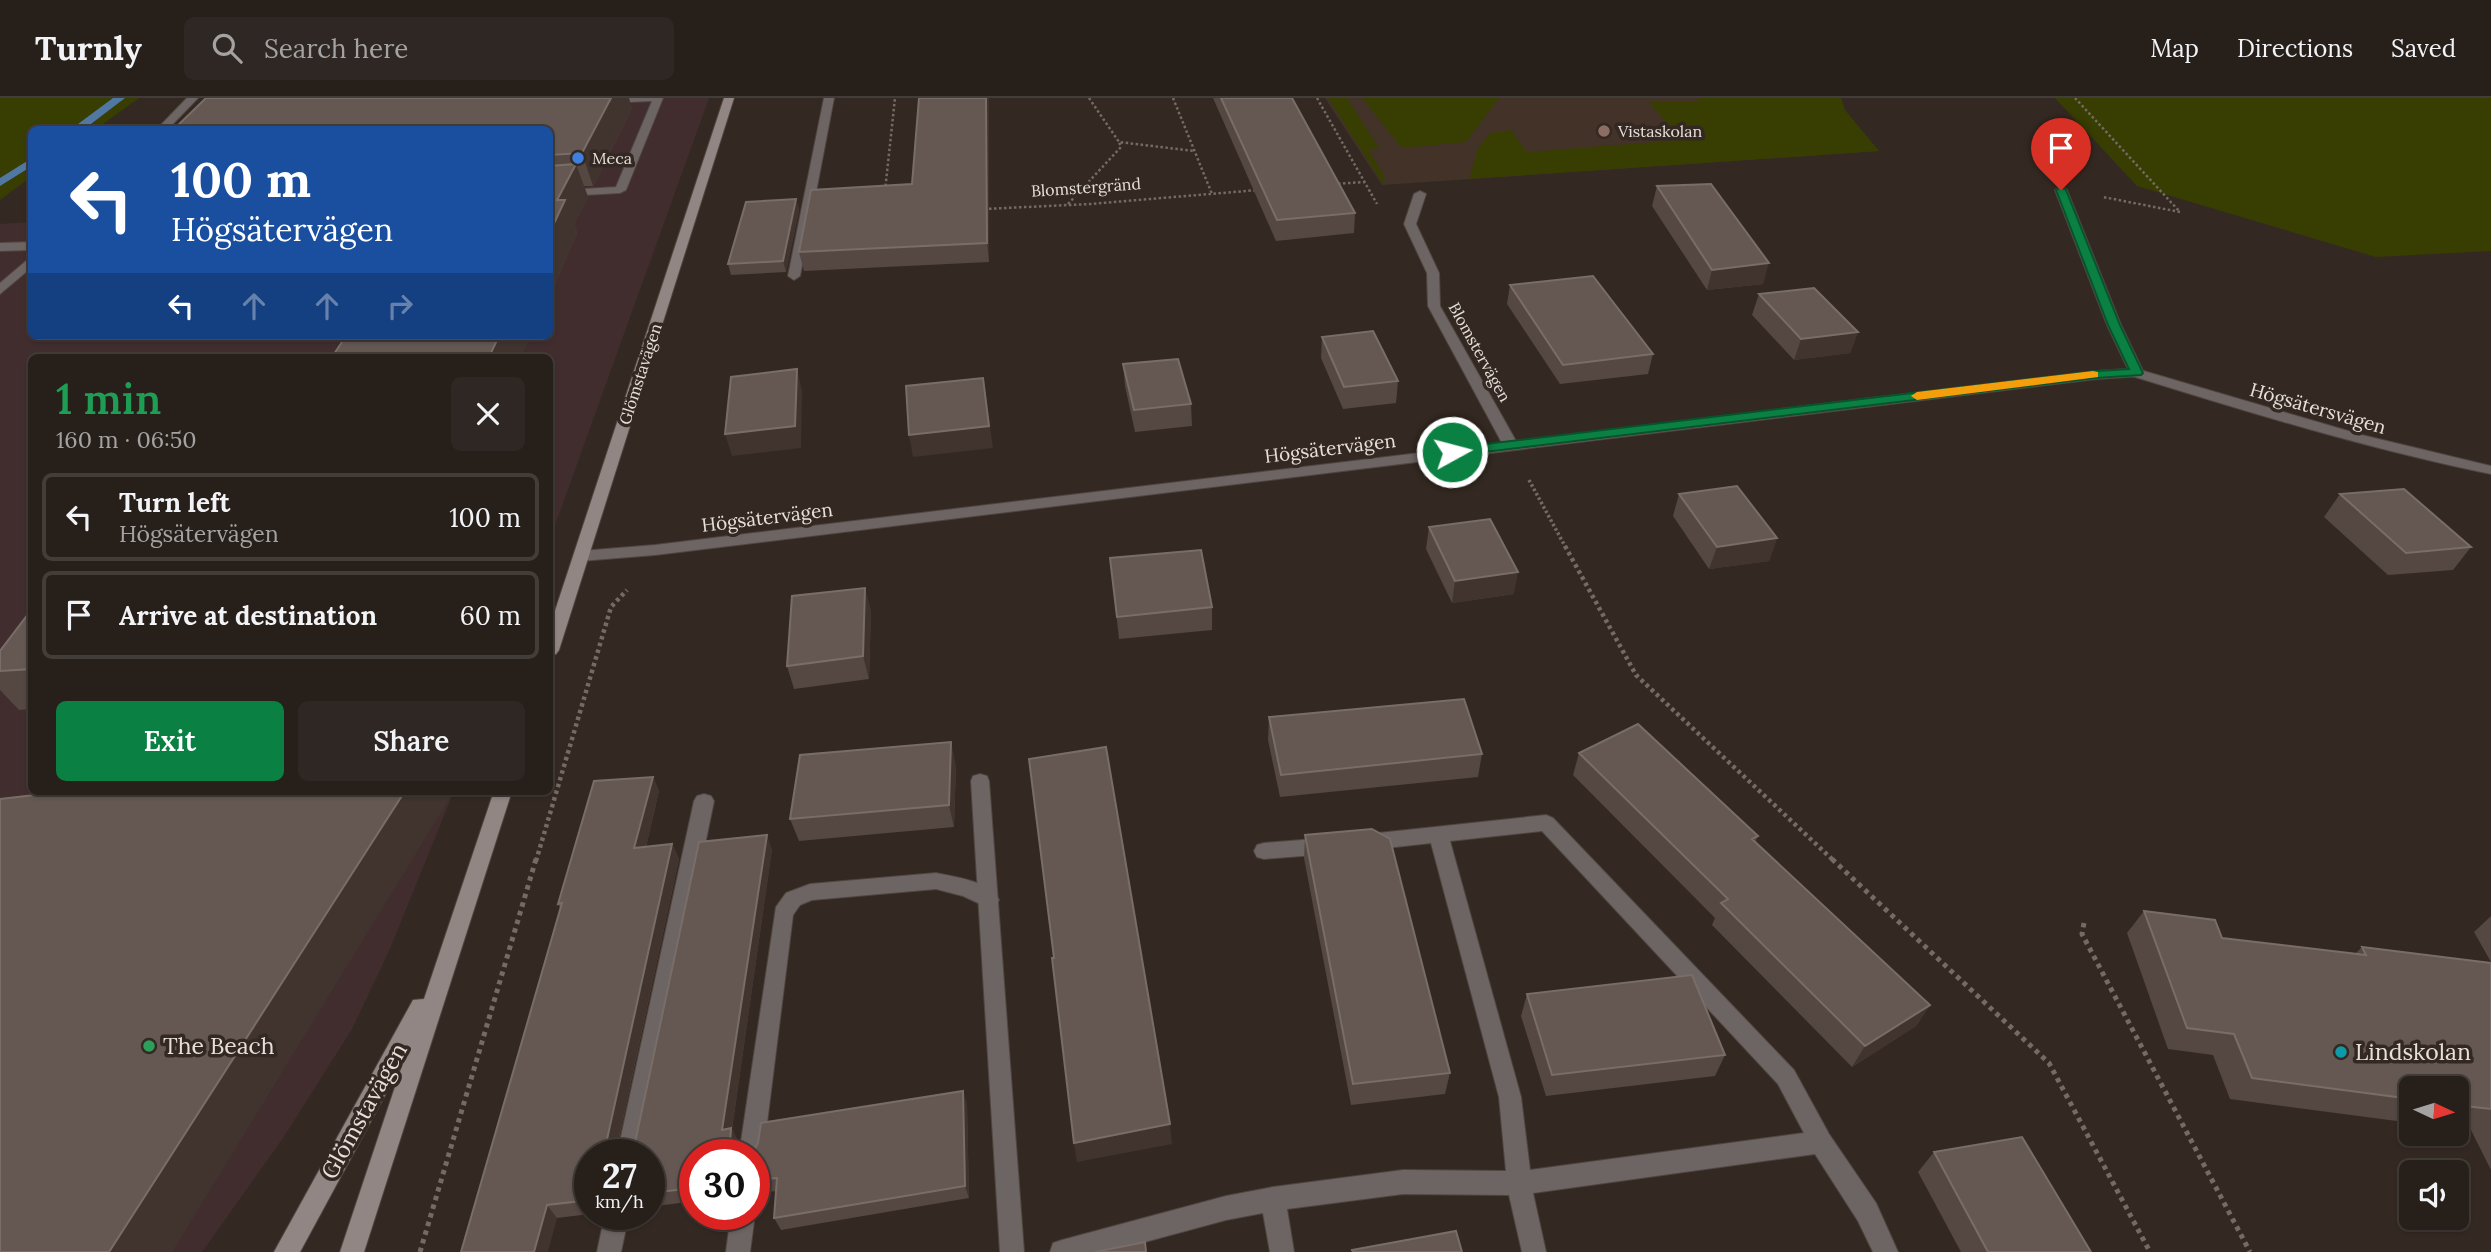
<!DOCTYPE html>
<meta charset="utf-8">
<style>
:root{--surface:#271f1a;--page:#2f2723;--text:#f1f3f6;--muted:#a4a2a2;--line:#433d39;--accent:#0b8043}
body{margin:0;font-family:Lora,serif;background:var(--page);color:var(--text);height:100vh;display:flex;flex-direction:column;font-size:26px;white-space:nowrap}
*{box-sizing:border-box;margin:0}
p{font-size:23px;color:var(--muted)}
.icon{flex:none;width:38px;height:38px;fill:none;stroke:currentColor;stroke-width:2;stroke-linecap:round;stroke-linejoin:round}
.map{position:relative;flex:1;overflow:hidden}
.panel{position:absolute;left:28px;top:256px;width:525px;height:441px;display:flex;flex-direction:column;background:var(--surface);border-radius:10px;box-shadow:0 2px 5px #0004,0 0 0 2px var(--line)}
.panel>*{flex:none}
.banner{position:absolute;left:28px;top:28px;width:525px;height:214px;border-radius:10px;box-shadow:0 2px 5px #0004,0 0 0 2px var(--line);background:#1a4fa0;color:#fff;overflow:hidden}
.needle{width:46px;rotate:94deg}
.tools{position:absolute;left:2399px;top:978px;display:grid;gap:14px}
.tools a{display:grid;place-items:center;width:70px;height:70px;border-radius:10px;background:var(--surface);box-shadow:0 2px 5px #0004,0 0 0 2px var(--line);font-size:35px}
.speed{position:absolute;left:574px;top:1041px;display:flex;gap:14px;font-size:35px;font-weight:700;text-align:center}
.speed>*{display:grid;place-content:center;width:91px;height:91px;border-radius:50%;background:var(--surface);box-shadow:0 2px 5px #0004,0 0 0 2px var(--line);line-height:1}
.speed small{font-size:18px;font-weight:400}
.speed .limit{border:10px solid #d22;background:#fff;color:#111}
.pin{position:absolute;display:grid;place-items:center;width:60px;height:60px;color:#fff;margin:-72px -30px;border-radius:50% 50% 50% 0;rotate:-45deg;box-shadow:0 0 7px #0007}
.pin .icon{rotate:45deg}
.me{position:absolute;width:77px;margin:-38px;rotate:83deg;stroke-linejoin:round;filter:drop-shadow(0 0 5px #0008)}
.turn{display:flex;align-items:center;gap:24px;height:147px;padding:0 28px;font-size:32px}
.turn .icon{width:91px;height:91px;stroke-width:2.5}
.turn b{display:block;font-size:49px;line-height:60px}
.lanes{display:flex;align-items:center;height:66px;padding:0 28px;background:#0003;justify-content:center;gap:35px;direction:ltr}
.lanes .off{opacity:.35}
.round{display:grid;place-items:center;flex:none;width:74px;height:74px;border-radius:10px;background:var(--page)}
.overview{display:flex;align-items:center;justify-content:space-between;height:119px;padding:0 28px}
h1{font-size:42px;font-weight:600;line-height:52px;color:#1e9e55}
.action{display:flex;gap:14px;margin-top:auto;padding:14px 28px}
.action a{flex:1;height:80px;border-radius:10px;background:var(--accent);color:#fff;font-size:28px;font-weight:600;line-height:80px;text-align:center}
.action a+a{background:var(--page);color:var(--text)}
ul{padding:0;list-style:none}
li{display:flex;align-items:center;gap:21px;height:88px;margin:0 14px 10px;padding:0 14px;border:4px solid var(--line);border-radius:10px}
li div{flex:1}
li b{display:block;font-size:26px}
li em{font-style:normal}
header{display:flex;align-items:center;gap:42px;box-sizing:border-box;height:98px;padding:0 35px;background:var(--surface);border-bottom:2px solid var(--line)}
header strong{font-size:33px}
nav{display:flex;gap:38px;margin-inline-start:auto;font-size:24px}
.search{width:490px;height:63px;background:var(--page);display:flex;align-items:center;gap:18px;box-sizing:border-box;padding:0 24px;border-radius:10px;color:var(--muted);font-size:26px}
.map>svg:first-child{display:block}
.built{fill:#423228}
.industrial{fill:#412d2e}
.green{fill:#383e02}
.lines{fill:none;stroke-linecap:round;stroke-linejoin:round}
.stream{fill:#5178a5;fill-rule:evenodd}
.service-casing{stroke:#50463f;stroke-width:2}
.minor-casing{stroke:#50463f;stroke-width:2}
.tertiary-casing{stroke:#50463f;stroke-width:2}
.secondary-casing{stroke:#50463f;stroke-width:2}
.path-far3{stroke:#746b64;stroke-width:2.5;stroke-dasharray:2.5 2.5;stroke-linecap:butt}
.path-far2{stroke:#746b64;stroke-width:3.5;stroke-dasharray:2.5 2.5;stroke-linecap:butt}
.path-far1{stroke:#746b64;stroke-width:4.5;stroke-dasharray:3.5 3.5;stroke-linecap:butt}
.path{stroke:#746b64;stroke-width:5;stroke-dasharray:4.5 4.5;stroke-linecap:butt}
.service{fill:#6d6564;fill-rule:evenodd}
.minor{fill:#6d6564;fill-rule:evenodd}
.tertiary{fill:#6d6564;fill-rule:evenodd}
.secondary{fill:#918684;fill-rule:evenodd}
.wall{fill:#554742}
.shaded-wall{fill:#41342f}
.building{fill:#655853;stroke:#796d68;stroke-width:2}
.route{fill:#0b8043;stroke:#07532c;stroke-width:2}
.slow{fill:#f59e0b}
.education-dot{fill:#8d6e63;stroke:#342922;stroke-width:2.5}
.shop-dot{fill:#3f7fe0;stroke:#342922;stroke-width:2.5}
.leisure-dot{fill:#2e9e5b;stroke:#342922;stroke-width:2.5}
.culture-dot{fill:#0f9aa8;stroke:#342922;stroke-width:2.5}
.labels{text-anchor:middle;stroke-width:7;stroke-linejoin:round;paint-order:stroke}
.far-poi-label{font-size:16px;fill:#e6dfda;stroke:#342922;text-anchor:start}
.far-street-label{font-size:16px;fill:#e6dfda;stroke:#342922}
.street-label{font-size:19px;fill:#e6dfda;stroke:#342922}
.near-poi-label{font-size:23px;fill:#e6dfda;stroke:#342922;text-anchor:start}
.near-street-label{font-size:23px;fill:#e6dfda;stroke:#342922}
</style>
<header>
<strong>Turnly</strong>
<div class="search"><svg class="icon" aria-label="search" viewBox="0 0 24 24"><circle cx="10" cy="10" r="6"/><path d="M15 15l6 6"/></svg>Search here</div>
<nav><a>Map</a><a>Directions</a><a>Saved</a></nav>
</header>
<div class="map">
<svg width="2491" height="1154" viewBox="0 0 2491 1154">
<rect width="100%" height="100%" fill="#342922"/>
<!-- built -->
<path class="built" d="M1325,0H1834L1879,53L1382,87Z"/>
<!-- industrial -->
<path class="industrial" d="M216,0H709L550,441V259H32V693H454L389,853L352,931L283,1040L202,1154H0V126L31,124L32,238H550V32Z"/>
<!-- green -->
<path class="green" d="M0,0H139L96,31L32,32L31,79L0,102Z
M1328,0H1347L1379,50L1369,52L1385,80L1383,86Z
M1362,0H1499L1466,44L1402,50Z
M1698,0H1841L1845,12L1879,53L1469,81L1478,50L1490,35L1511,32L1527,54L1681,42L1648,3L1699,4Z
M2055,0H2491V153L2376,159L2137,88Z"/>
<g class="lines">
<!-- stream -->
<path class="stream" d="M113,0H125L83,32H70Z
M32,60V68L0,88V80Z"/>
<!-- service casing -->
<g class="service-casing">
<path id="service" d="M603,0H663L626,92L620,95L550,99V93L616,89L652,3L607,5L603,4Z
M32,144V152L0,153V145Z
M2137,271L2362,337L2491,368V376C2369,351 2251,315 2132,278V272Z
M936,775C955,779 990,783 999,802L996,808L989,810L963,798L936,791L812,802L800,807L793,817L763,1057L759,1065L754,1067V1057H739L776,809L786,795L810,786Z
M754,1114L755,1116L750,1154H726L731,1116H754Z"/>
</g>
<!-- minor casing -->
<g class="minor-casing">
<path id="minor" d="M824,0H834L800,178L794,182L788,178Z
M2061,89L2067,92L2121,227L2144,275L2142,278L2096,281L655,457L581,463L573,458L581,453L655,447L1502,345L1428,208L1427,175L1404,126L1414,96L1420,93L1426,96L1416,126L1439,175L1440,208L1516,343L2096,273L2128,271L2107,227L2055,92Z
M980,676L987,678L989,683L1024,1154H1000L971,683L973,678Z
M704,696L711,698L714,703L641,1057H617L694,703L697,698Z
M1546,717L1553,720L1794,972L1829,1036L1876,1105L1898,1154H1873L1858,1123L1815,1056L1533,1095L1546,1154H1522L1509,1097L1403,1096L1287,1111L1294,1154H1270L1263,1115L1226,1122L1108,1154H1050L1053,1145L1062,1142L1226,1098L1273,1089L1403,1072L1506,1073L1499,999L1431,745L1369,752L1362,750L1359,744L1362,738L1369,736ZM1542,733L1778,986L1804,1035L1530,1072L1521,999L1450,743Z
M1327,740L1334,742L1337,748L1334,754L1327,756L1264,761L1257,759L1254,753L1257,747L1264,745Z
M605,1116H629L621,1154H597Z"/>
</g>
<!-- tertiary casing -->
<g class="tertiary-casing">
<path id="tertiary" d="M187,0H198L167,32H156Z
M32,158V169L0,196V185Z"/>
</g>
<!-- secondary casing -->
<g class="secondary-casing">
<path id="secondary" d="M724,0H734L559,552L556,556L550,558V528Z
M494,693H512L364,1154H340L404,962L300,1154H274L413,902L424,901Z"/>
</g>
<!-- path-far3 -->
<path class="path-far3" d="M1089,0L1119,44L1194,53
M1173,0L1212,96
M1317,0L1377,106
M2075,0L2180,114L2103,99
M1333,86L1365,84
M885,93L895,0
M1068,106L1121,49L1119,44
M984,111L1090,106L1258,92"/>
<!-- path-far2 -->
<path class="path-far2" d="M1529,382L1566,450"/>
<!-- path-far1 -->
<path class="path-far1" d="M1565,448L1636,577L1834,763
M536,763L611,509L627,492"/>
<!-- path -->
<path class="path" d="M1832,761L2049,965L2150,1154
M2084,825L2082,836L2250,1154
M420,1154L536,761"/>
<!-- service -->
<use href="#service" class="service"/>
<!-- minor -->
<use href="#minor" class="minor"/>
<!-- tertiary -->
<use href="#tertiary" class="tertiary"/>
<!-- secondary -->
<use href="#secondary" class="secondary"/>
</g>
<!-- wall -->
<path class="wall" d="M989,0V164L804,173L799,154L912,86Z
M1213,0H1292L1355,115L1354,135L1276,143Z
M632,10L593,88H584L588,99L574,126L577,135L550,197V32Z
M1657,88L1763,186L1707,192L1652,108Z
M796,101L799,112L786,174L731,177L728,166Z
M1510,187L1653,256L1648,276L1560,286L1507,206Z
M1759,196L1858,234L1850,255L1794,262L1752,217Z
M1322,239L1398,283L1396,305L1343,311L1321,260Z
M1123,266L1191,306L1192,328L1135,334L1125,288Z
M1679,396L1777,440L1769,463L1709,471L1673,418Z
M2340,396L2471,449L2453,472L2388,477L2324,419Z
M1429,429L1514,496L1452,505L1426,451Z
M1110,460L1212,509V532L1119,541Z
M32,511V611L19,612L0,592V553Z
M871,512L869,581L794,591L787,568Z
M1269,619L1482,656L1478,679L1280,699L1268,642Z
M1579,655L1758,738L1755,744L1930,907L1916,928L1852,969L1712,827L1715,820L1573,677Z
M956,667L954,729L799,743L790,721Z
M653,679L659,693L646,749L672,746L679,761L618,1045H635L772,751L732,1031L738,1043V1046L749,1056L967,1006L969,1100L781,1132L774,1120L776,1093L754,1096V1057H695V1103L649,1109V1057H590V1116L557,1120L461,1154L560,810L558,806Z
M1305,737L1450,975L1445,996L1351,1007L1304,760Z
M2144,813L2222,840L2355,856L2362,849L2491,865V1072L2471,1032L2457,1031V990H2412V1025L2230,1001L2213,957L2168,951L2127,835Z
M2491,818V864L2474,834Z
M1527,896L1725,957L1715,978L1546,998L1521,918Z
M1934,1054L2091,1154H1961L1918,1074Z"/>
<!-- shaded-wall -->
<path class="shaded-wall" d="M611,0H629L632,10L593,88L582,55Z
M986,0H989V164L987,145Z
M576,66L588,99L574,126L577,135L550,197V134L557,102Z
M796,101L799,112L786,174L783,163Z
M1769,165L1763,186L1707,192L1712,172Z
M1858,234L1850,255L1794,262L1801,241Z
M499,238H531L521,259H489Z
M797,271L802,293L801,350L732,358L725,336Z
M983,280L993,350L913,359L909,337Z
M1777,440L1769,463L1709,471L1717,449Z
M1518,474L1514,496L1452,505L1455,483Z
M865,490L871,512L869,581L863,558Z
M951,644L956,667L954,729L949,707Z
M653,679L659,693L642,765L634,750Z
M405,693H454L172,1154H109Z
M767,737L772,751L732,1031L738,1043L737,1057H736L722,1032Z
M672,746L679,761L615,1057L606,1046Z
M1930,907L1916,928L1852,969L1865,948Z
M963,993L967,1006L969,1100L965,1088Z
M1170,1026L1172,1046L1077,1064L1074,1045Z
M744,1047L750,1057H746L744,1054Z
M547,1107L557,1120L548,1154H534Z"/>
<!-- building -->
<path class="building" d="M206,0H611L582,55L550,57V32H173Z
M919,0H986L987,145L799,154L811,92L912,86Z
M1221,0H1292L1355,115L1277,122Z
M576,66L557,102H565L550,134V68Z
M1711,86L1769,165L1712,172L1657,88Z
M796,101L783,163L728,166L746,104Z
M1593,178L1653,256L1563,267L1510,187Z
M1814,190L1858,234L1801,241L1759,196Z
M1373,233L1398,283L1344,289L1322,239Z
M346,238H499L489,259H332Z
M1178,261L1191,306L1134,312L1123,266Z
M797,271L795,328L725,336L731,279Z
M983,280L989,328L909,337L906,288Z
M1737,388L1777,440L1717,449L1679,396Z
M2404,391L2471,449L2406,455L2340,396Z
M1490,421L1518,474L1455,483L1429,429Z
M1201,452L1212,509L1117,519L1110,460Z
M865,490L863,558L787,568L792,498Z
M32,511V571L0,573V553Z
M1464,601L1482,656L1281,677L1269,619Z
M1638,626L1758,738L1752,741L1930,907L1865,948L1721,805L1728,801L1579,655Z
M951,644L949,707L790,721L800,657Z
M1106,649L1170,1026L1074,1045L1052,860H1054L1029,661Z
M653,679L634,750L672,746L606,1046L635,1045L699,744L767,737L722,1032L731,1030L730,1046L744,1047V1054L748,1057L754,1053L758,1045L761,1025L963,993L965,1088L774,1120L777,1080L754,1082V1057H695V1090L649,1095V1057H590V1102L547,1107L534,1154H461L562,805L558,806L594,683Z
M69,693H405L109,1154H0V701Z
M1372,731L1390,741L1450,975L1353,986L1305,737Z
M2144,813L2215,822L2222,840L2366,857L2362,849L2491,865V1011L2457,1007V990H2412V1001L2252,980L2234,936L2187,930Z
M1692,877L1725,957L1552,977L1527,896Z
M2022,1039L2091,1154H1988L1934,1054Z
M1456,1133L1462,1154H1353L1352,1152Z
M1145,1144L1146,1154H1095Z"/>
<!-- route -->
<path class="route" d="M2061,89L2066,92L2120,227L2143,275L2141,277L2096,280L1452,358L1446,354L1452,350L2096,273L2129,271L2108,227L2056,92Z"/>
<!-- slow -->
<path class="slow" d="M2093,273L2098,274V279L1917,302L1911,298L1917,294Z"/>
<!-- markers -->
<circle class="education-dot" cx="1604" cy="33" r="7"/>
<circle class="shop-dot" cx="578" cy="60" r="7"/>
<circle class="leisure-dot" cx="149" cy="948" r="7"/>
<circle class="culture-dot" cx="2341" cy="954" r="7"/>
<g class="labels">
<!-- far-poi labels -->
<g class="far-poi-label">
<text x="1618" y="39">Vistaskolan</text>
<text x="592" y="66">Meca</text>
</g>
<!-- far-street labels -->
<g class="far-street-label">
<text transform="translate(1086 89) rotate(-4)" y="6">Blomstergränd</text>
<text transform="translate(1480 254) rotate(61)" y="6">Blomstervägen</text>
<text transform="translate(640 276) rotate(-72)" y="6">Glömstavägen</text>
</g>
<!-- street labels -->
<g class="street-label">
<text transform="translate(2318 310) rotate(16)" y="7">Högsätersvägen</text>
<text transform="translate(1330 350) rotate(-7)" y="7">Högsätervägen</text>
<text transform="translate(767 419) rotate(-7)" y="7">Högsätervägen</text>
</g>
<!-- near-poi labels -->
<g class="near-poi-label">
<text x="163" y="956">The Beach</text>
<text x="2355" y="962">Lindskolan</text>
</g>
<!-- near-street labels -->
<g class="near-street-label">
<text transform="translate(364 1013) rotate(-61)" y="8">Glömstavägen</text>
</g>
</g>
</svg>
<div class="tools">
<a><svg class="needle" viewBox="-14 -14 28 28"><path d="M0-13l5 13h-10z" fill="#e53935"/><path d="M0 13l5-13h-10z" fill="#a4a2a2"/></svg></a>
<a><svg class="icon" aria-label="sound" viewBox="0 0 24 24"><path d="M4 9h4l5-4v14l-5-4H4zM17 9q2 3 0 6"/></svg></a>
</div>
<div class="speed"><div>27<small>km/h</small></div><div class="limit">30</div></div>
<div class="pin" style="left:2061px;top:92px;background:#d93025"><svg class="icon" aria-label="arrive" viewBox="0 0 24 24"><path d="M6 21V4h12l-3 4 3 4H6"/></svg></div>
<svg class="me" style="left:1452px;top:354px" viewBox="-20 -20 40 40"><circle r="17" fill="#0b8043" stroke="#fff" stroke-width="3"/><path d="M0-11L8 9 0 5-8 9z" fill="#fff"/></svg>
<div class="banner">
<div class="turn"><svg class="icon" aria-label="left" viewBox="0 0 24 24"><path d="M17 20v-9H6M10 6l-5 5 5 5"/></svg><div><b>100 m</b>Högsätervägen</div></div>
<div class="lanes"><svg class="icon" aria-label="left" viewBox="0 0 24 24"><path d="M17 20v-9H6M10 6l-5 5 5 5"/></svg><svg class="icon off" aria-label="ahead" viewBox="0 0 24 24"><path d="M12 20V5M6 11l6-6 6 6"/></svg><svg class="icon off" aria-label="ahead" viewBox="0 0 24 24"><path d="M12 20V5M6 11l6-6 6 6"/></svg><svg class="icon off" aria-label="right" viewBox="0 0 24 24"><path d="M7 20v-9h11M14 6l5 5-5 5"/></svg></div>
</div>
<section class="panel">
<div class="overview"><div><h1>1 min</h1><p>160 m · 06:50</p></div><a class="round"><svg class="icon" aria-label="close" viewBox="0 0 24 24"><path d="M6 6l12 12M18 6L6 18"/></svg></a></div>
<ul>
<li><svg class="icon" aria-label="left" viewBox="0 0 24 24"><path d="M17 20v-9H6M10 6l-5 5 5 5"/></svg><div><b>Turn left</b><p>Högsätervägen</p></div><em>100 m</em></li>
<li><svg class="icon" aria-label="arrive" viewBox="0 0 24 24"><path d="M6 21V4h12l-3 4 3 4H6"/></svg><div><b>Arrive at destination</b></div><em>60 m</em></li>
</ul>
<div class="action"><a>Exit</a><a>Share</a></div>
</section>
</div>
